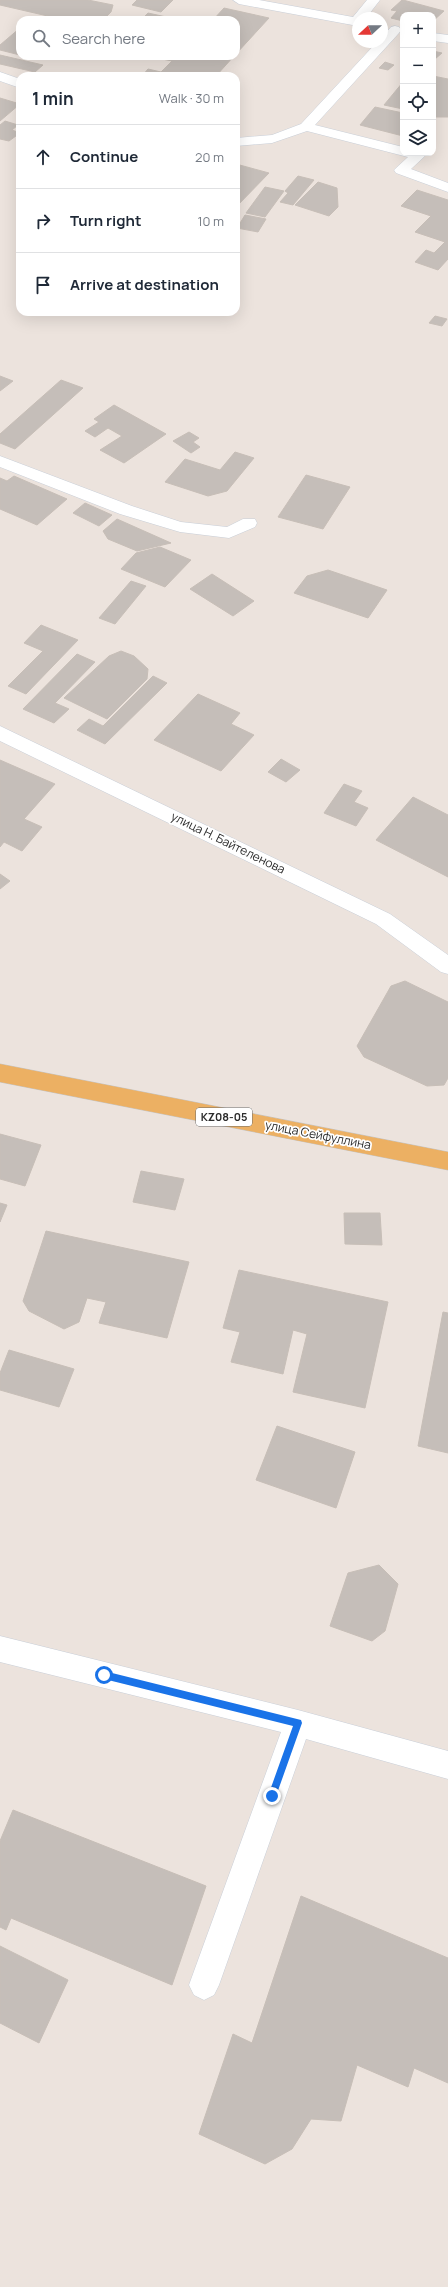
<!DOCTYPE html>
<html lang="en">
<head>
<meta charset="utf-8">
<style>
	body { margin:0; font-family:Manrope,sans-serif; background:#f2f2f3; color:#1f2937 }
	.controls { position:absolute; right:12px; top:12px; display:grid; overflow:hidden; border-radius:8px; box-shadow:0 4px 16px #0002 }
	.controls button { width:36px; height:36px; display:grid; place-items:center; padding:0; border:0; border-bottom:1px solid #e0e1e3; background:#fff; color:#1f2937; font:20px sans-serif }
	.compass { position:absolute; left:352px; top:12px; width:36px; height:36px; border-radius:50%; background:#fff; box-shadow:0 4px 16px #0002; rotate:248deg }
	.stop { position:absolute; width:12px; height:12px; margin:-9px; border:3px solid #1a73e8; border-radius:50%; background:#fff }
	.stop.end { background:#1a73e8; border-color:#fff; box-shadow:0 1px 4px #0008 }
	.list { margin:0; padding:0; list-style:none }
	h2 { display:flex; justify-content:space-between; align-items:center; height:52px; margin:0; padding:0 16px; font-size:17px }
	h2 small { font-size:13px; font-weight:400; color:#747a83 }
	.list li { display:grid; grid-template-columns:26px 1fr auto; gap:12px; align-items:center; box-sizing:border-box; height:64px; padding:0 16px; border-top:1px solid #e0e1e3 }
	.list b { display:block; font-size:15px; white-space:nowrap }
	.list em { font-size:13px; font-style:normal; color:#747a83 }
	.icon { flex:none; width:22px; height:22px; fill:none; stroke:currentColor; stroke-width:2; stroke-linecap:round; stroke-linejoin:round }
	.map { position:relative; flex:none; width:448px; height:2287px; overflow:hidden }
	.search { position:absolute; background:#fff; box-shadow:0 4px 16px #0002; left:16px; top:16px; width:224px; height:44px; display:flex; align-items:center; gap:10px; box-sizing:border-box; padding:0 14px; border-radius:12px; color:#747a83; font-size:15px }
	.panel { position:absolute; background:#fff; box-shadow:0 4px 16px #0002; left:16px; top:72px; width:224px; height:244px; border-radius:12px }
	.map>svg:first-child { display:block }
	.building { fill:#c5beb9; stroke:#c7beb7 }
	.lines { fill:none; stroke-linecap:round; stroke-linejoin:round }
	.lane-casing { stroke:#c9cfd8; stroke-width:1 }
	.street-casing { stroke:#c9cfd8; stroke-width:1 }
	.primary-casing { stroke:#c4c4c4; stroke-width:1 }
	.lane { fill:#fff; fill-rule:evenodd }
	.street { fill:#fff; fill-rule:evenodd }
	.primary { fill:#ecb063; fill-rule:evenodd }
	.route { fill:#1a73e8 }
	.labels { text-anchor:middle; stroke-width:3.5; stroke-linejoin:round; paint-order:stroke }
	.shield { fill:#fff; stroke:#6b6b6b; stroke-width:1 }
	.shield-label { font-size:11px; font-weight:bold; fill:#2b2b2b }
	.street-label { font-size:12px; fill:#2b2b2b; stroke:#fff }
</style>
</head>
<body>
<div class="map">
<svg width="448" height="2287" viewBox="0 0 448 2287">
	<rect width="100%" height="100%" fill="#ece3dd"/>
	<g class="building">
		<polygon points="0,0 88,0 113,5 111,12 103,20 65,20 0,5"/>
		<polygon points="137,0 173,0 161,12 132,5"/>
		<polygon points="402,0 403,0 444,11 433,21 433,15 403,15 403,21 391,18 397,11 391,10"/>
		<polygon points="224,8 269,18 236,54 236,20 213,20"/>
		<polygon points="148,13 180,20 142,19"/>
		<polygon points="20,28 20,55 0,50 0,45"/>
		<polygon points="433,51 442,53 435,59"/>
		<polygon points="0,55 43,65 35,72 0,64"/>
		<polygon points="165,56 234,56 216,76 142,76 148,69 161,72 172,61 162,59"/>
		<polygon points="385,62 394,65 388,70 379,68"/>
		<polygon points="433,76 448,79 448,117 433,117"/>
		<polygon points="403,82 403,109 384,105"/>
		<polygon points="0,98 20,104 0,121"/>
		<polygon points="375,107 403,113 403,136 360,125"/>
		<polygon points="5,121 18,125 12,130 20,133 9,141 0,139 0,125"/>
		<polygon points="236,164 269,173 236,207"/>
		<polygon points="298,176 314,180 293,205 280,202 288,193 285,191"/>
		<polygon points="318,182 337,188 338,207 329,216 295,205"/>
		<polygon points="265,187 284,191 265,217 246,213"/>
		<polygon points="417,190 448,200 448,259 438,270 415,262 426,250 434,253 445,242 415,232 431,216 401,206"/>
		<polygon points="245,215 266,219 258,232 237,228"/>
		<polygon points="435,316 447,319 442,326 429,323"/>
		<polygon points="0,376 13,381 0,391"/>
		<polygon points="61,380 83,388 15,449 0,443 0,434"/>
		<polygon points="114,405 166,434 124,463 100,450 122,436 108,428 95,437 85,431 99,422 94,419"/>
		<polygon points="189,432 199,438 193,442 200,447 191,453 173,441"/>
		<polygon points="235,452 254,458 227,491 208,496 165,482 185,459 220,470"/>
		<polygon points="306,475 350,487 323,529 278,517"/>
		<polygon points="14,476 67,499 37,525 0,509 0,478 7,481"/>
		<polygon points="85,503 112,515 99,526 73,513"/>
		<polygon points="117,519 171,543 137,551 108,539 103,531"/>
		<polygon points="160,547 191,560 165,587 121,569 136,553"/>
		<polygon points="328,570 387,590 368,618 294,593 307,576"/>
		<polygon points="212,574 254,601 233,616 190,589"/>
		<polygon points="131,581 146,586 115,624 99,618"/>
		<polygon points="41,625 78,640 26,694 8,686 43,651 24,643"/>
		<polygon points="121,651 134,656 148,669 147,679 107,719 64,698 109,656"/>
		<polygon points="77,654 95,662 55,703 69,709 54,723 23,709"/>
		<polygon points="153,676 167,683 105,744 77,730 89,719 103,726"/>
		<polygon points="198,694 240,713 231,724 254,735 221,771 154,740"/>
		<polygon points="281,759 300,770 286,782 268,772"/>
		<polygon points="0,760 55,784 24,819 42,827 22,851 4,842 0,847"/>
		<polygon points="344,784 362,791 354,802 368,808 356,826 324,813"/>
		<polygon points="413,797 448,815 448,877 376,840"/>
		<polygon points="0,874 10,881 0,889"/>
		<polygon points="405,981 448,1002 448,1078 444,1085 427,1086 364,1057 357,1046 391,986"/>
		<polygon points="0,1134 41,1145 25,1186 0,1179"/>
		<polygon points="141,1171 184,1179 175,1210 133,1202"/>
		<polygon points="0,1203 7,1205 0,1222"/>
		<polygon points="344,1213 380,1213 382,1245 345,1244"/>
		<polygon points="46,1231 189,1262 167,1338 99,1323 106,1302 87,1298 79,1322 64,1329 29,1311 23,1301"/>
		<polygon points="239,1270 388,1302 365,1408 293,1392 307,1334 293,1330 283,1374 231,1362 240,1332 223,1328"/>
		<polygon points="443,1312 448,1313 448,1453 418,1446"/>
		<polygon points="9,1350 74,1369 59,1407 0,1390 0,1373"/>
		<polygon points="277,1426 355,1452 336,1508 256,1480"/>
		<polygon points="379,1565 398,1584 385,1631 372,1641 330,1626 348,1573"/>
		<polygon points="13,1810 206,1886 172,1985 11,1918 6,1930 0,1927 0,1841"/>
		<polygon points="301,1896 448,1958 448,2083 414,2068 408,2087 357,2065 341,2121 311,2119 292,2149 265,2164 199,2134 233,2034 252,2043"/>
		<polygon points="0,1946 68,1980 39,2043 0,2023"/>
	</g>
	<g class="lines">
		<defs>
			<g id="lane">
				<polygon points="0,456 132,506 181,522 227,527 243,519 255,519 257,523 255,527 229,538 180,532 120,514 0,467"/>
				<polygon points="0,1636 298,1710 448,1751 448,1779 306,1739 219,1985 214,1995 204,2000 194,1995 189,1985 281,1732 0,1662"/>
			</g>
			<g id="street">
				<polygon points="233,0 259,0 353,17 367,0 380,0 366,18 358,18 358,26 239,4"/>
				<polygon points="395,26 399,27 401,30 399,33 315,125 403,147 403,153 424,153 426,155 411,169 448,183 448,192 396,173 394,170 408,157 307,131 272,143 236,146 236,138 272,135 301,124 377,42 382,42 382,37 391,27"/>
				<polygon points="433,33 448,35 448,43 433,41"/>
				<polygon points="0,72 20,79 20,88 0,81"/>
				<polygon points="0,726 390,914 448,955 448,974 441,972 376,924 0,741"/>
			</g>
			<polygon id="primary" points="0,1064 448,1152 448,1170 0,1082"/>
		</defs>
		<use href="#lane" class="lane-casing"/>
		<use href="#street" class="street-casing"/>
		<use href="#primary" class="primary-casing"/>
		<use href="#lane" class="lane"/>
		<use href="#street" class="street"/>
		<use href="#primary" class="primary"/>
	</g>
	<polygon class="route" points="104,1671 301,1720 302,1723 275,1799 272,1800 268,1796 293,1726 104,1679 100,1675"/>
	<g class="labels">
		<rect class="shield" x="196" y="1108" width="56" height="18" rx="3"/>
		<g class="shield-label">
			<text x="224" y="1121">KZ08-05</text>
		</g>
		<g class="street-label">
			<text transform="translate(228 843) rotate(26)" y="4">улица Н. Байтеленова</text>
			<text transform="translate(318 1135) rotate(11)" y="4">улица Сейфуллина</text>
		</g>
	</g>
</svg>
<div class="controls">
<button>+</button>
<button>−</button>
<button><svg class="icon" aria-label="locate" viewBox="0 0 24 24"><circle cx="12" cy="12" r="6"/><path d="M12 2v4M12 18v4M2 12h4M18 12h4"/></svg></button>
<button><svg class="icon" aria-label="layers" viewBox="0 0 24 24"><path d="M12 4l9 5-9 5-9-5zM3 14l9 5 9-5"/></svg></button>
</div>
<svg class="compass" viewBox="-18 -18 36 36"><path d="M0-13l5 13h-10z" fill="#e53935"/><path d="M0 13l5-13h-10z" fill="#747a83"/></svg>
<div class="stop" style="left:104px;top:1675px"></div>
<div class="stop end" style="left:272px;top:1796px"></div>
<div class="search"><svg class="icon" aria-label="search" viewBox="0 0 24 24"><circle cx="10" cy="10" r="6"/><path d="M15 15l6 6"/></svg>Search here</div>
<section class="panel">
<h2>1 min<small>Walk · 30 m</small></h2>
<ul class="list">
<li><svg class="icon" aria-label="ahead" viewBox="0 0 24 24"><path d="M12 20V5M6 11l6-6 6 6"/></svg><div><b>Continue</b></div><em>20 m</em></li>
<li><svg class="icon" aria-label="right" viewBox="0 0 24 24"><path d="M7 20v-9h11M14 6l5 5-5 5"/></svg><div><b>Turn right</b></div><em>10 m</em></li>
<li><svg class="icon" aria-label="arrive" viewBox="0 0 24 24"><path d="M6 21V4h12l-3 4 3 4H6"/></svg><div><b>Arrive at destination</b></div></li>
</ul>
</section>
</div>
</body>
</html>
